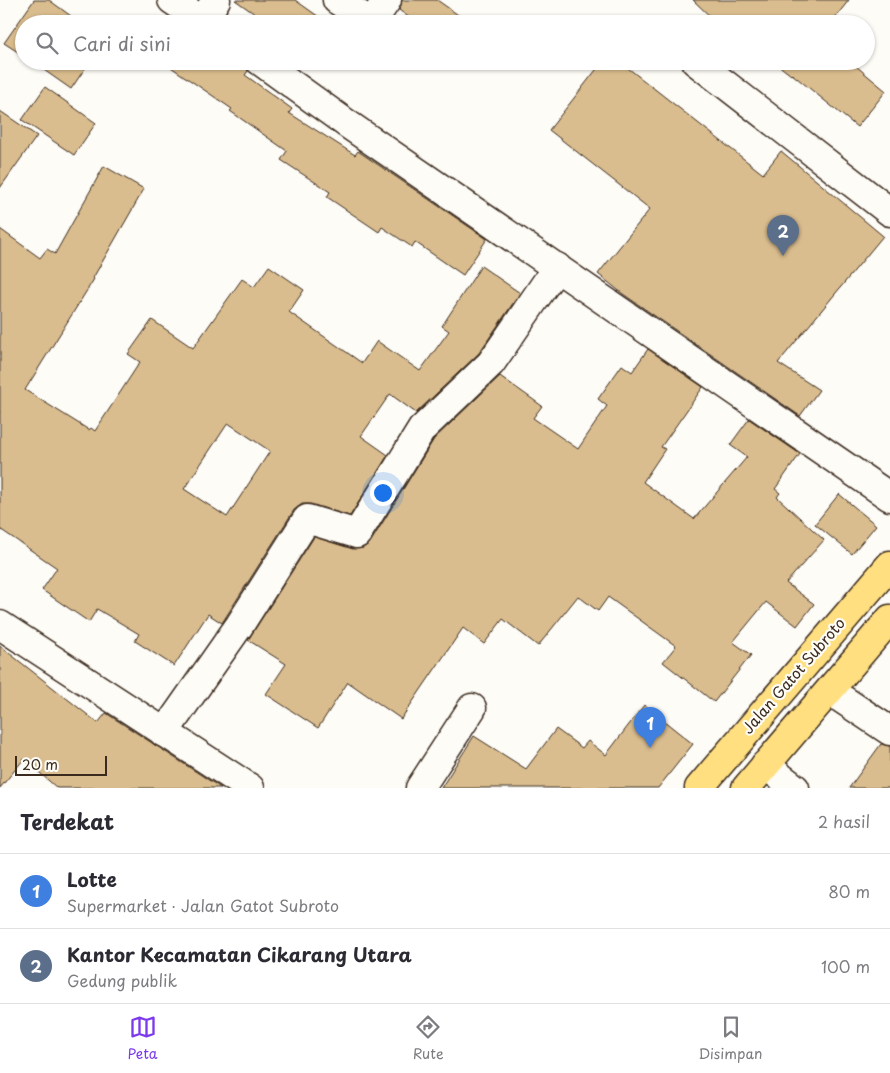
<!DOCTYPE html>
<html lang="id">
<head>
<meta charset="utf-8">
<style>
	body { margin:0; font-family:"Playpen Sans",sans-serif; background:#f7f7f7; color:#2b2b33 }
	.scale { position:absolute; left:15px; bottom:12px; width:92px; box-sizing:border-box; padding-left:5px; border:2px solid #3b2a1e; border-top:0; font-size:14px; line-height:18px; white-space:nowrap; color:#3b2a1e; -webkit-text-stroke:4px #fdfcf7; paint-order:stroke }
	.you { position:absolute; left:382px; top:492px; width:18px; height:18px; margin:-12px; border:4px solid #fff; border-radius:50%; background:#1a73e8; box-shadow:0 0 0 8px #1a73e833 }
	.badge { display:grid; place-items:center; width:32px; height:32px; border-radius:50%; background:#7c3aed; color:#fff; font-size:16px; font-weight:700 }
	.pin { position:absolute; translate:-50% -41px; filter:drop-shadow(0 1px 2px #0008) }
	.pin::after { content:''; position:absolute; top:26px; width:18px; height:15px; background:inherit; clip-path:polygon(0 0,100% 0,50% 100%) }
	.list { margin:0; padding:0; list-style:none }
	h2 { display:flex; justify-content:space-between; align-items:center; height:65px; margin:0; padding:0 20px; font-size:21px }
	h2 small { font-size:16px; font-weight:400; color:#7c7c81 }
	.list li { display:grid; grid-template-columns:32px 1fr auto; gap:15px; align-items:center; box-sizing:border-box; height:75px; padding:0 20px; border-top:1px solid #e1e1e2 }
	.list b { display:block; font-size:19px; white-space:nowrap }
	.list p { margin:0; font-size:16px; white-space:nowrap; color:#7c7c81 }
	.list em { font-size:16px; font-style:normal; color:#7c7c81 }
	.icon { flex:none; width:28px; height:28px; fill:none; stroke:currentColor; stroke-width:2; stroke-linecap:round; stroke-linejoin:round }
	.map { position:relative; flex:none; width:890px; height:788px; overflow:hidden }
	.search { position:absolute; background:#fff; box-shadow:0 1px 4px #0004; left:15px; right:15px; top:15px; height:55px; display:flex; align-items:center; gap:12px; box-sizing:border-box; padding:0 18px; border-radius:28px; color:#7c7c81; font-size:19px }
	.sheet { height:215px; background:#fff }
	nav { display:flex; justify-content:space-around; align-items:center; box-sizing:border-box; height:70px; border-top:1px solid #e1e1e2; background:#fff; font-size:14px; color:#7c7c81 }
	nav a { display:grid; justify-items:center; gap:2px }
	nav .on { color:#7c3aed }
	.map>svg:first-child { display:block }
	.building { fill:#dabd8e; stroke:#3b2a1e; fill-rule:evenodd }
	.lines { fill:none; stroke-linecap:round; stroke-linejoin:round }
	.minor-casing { stroke:#3b2a1e; stroke-width:31 }
	.highway-casing { stroke:#3b2a1e; stroke-width:31 }
	.minor { stroke:#fdfcf7; stroke-width:28 }
	.highway { stroke:#ffdf80; stroke-width:28 }
	.labels { text-anchor:middle; stroke-width:4.5; stroke-linejoin:round; paint-order:stroke }
	.street-label { font-size:15px; fill:#3b2a1e; stroke:#fdfcf7 }
</style>
</head>
<body>
<div class="map">
<svg width="890" height="788" viewBox="0 0 890 788">
	<rect width="100%" height="100%" fill="#fdfcf7"/>
	<filter id="ink" filterUnits="userSpaceOnUse"><feTurbulence type="fractalNoise" baseFrequency=".02" numOctaves="2"/><feDisplacementMap in="SourceGraphic" scale="10" xChannelSelector="R" yChannelSelector="G"/><feConvolveMatrix kernelMatrix="1 2 1 2 8 2 1 2 1" color-interpolation-filters="sRGB"/></filter>
	<g filter="url(#ink)">
		<g class="building">
			<polygon points="34,0 49,0 82,24 24,24 24,56 4,43"/>
			<polygon points="235,0 295,0 329,24 269,24"/>
			<polygon points="402,0 437,0 471,24 418,24 399,10"/>
			<polygon points="693,0 849,0 830,24 718,24"/>
			<polygon points="31,61 90,61 71,89"/>
			<polygon points="162,61 245,61 248,71 245,75 292,109 289,113 355,155 358,151 487,239 463,275 415,242 412,247 382,227 379,232 327,197 330,192 281,160 287,151 230,111 232,109"/>
			<polygon points="603,61 619,61 763,174 781,151 883,236 778,363 819,390 800,416 623,294 598,274 650,209 549,130"/>
			<polygon points="773,61 850,61 886,91 857,127 792,74 791,75"/>
			<polygon points="45,87 96,123 74,155 22,120"/>
			<polygon points="0,111 37,136 0,188"/>
			<path d="M104,166L144,189L93,278L94,279L25,390L89,430L91,428L95,431L140,362L128,354L152,320L193,348L242,279L254,287L269,266L304,290L289,312L362,363L377,341L420,371L449,331L442,326L481,266L520,293L479,353L416,413L390,394L361,436L388,455L350,516L311,504H302L294,510L222,623L208,614L174,666L135,641L139,634L97,609L89,622L42,590L57,568L0,529V229L40,258L47,249L55,254ZM228,423L270,451L227,517L184,489Z"/>
			<polygon points="648,349 703,387 661,447 665,449 643,482 694,519 747,457 730,445 749,419 800,454 775,489 780,493 777,497 824,540 786,583 814,604 797,626 766,602 733,642 751,655 714,702 663,662 676,646 608,597 598,611 578,596 538,646 503,619 484,644 463,628 401,719 348,682 318,728 266,694 286,664 248,640 314,537 353,549 363,548 370,543 434,439 500,376 542,406 533,418 578,449 607,406 598,399 622,365 632,372"/>
			<polygon points="839,494 876,525 852,554 815,524"/>
			<polygon points="0,646 98,723 106,713 221,788 57,788 24,759 0,788"/>
			<polygon points="644,705 693,744 658,788 441,788 474,736 526,769 556,729 582,748 588,741 606,755"/>
			<polygon points="881,744 890,746 890,788 849,788"/>
		</g>
		<g class="lines">
			<defs>
				<g id="minor">
					<polyline points="172,0 207,24"/>
					<polyline points="337,0 369,21 374,19 387,0"/>
					<polyline points="203,21 216,0"/>
					<polyline points="260,61 346,123 890,497"/>
					<polyline points="695,61 890,212"/>
					<polyline points="0,625 250,788"/>
					<polyline points="830,691 890,731"/>
					<polyline points="164,733 239,626 307,519 357,534 422,429 491,363 557,267"/>
					<polyline points="765,765 795,788"/>
					<polyline points="420,788 472,708"/>
				</g>
				<g id="highway">
					<polyline points="699,788 890,565"/>
					<polyline points="746,788 890,619"/>
				</g>
			</defs>
			<use href="#minor" class="minor-casing"/>
			<use href="#highway" class="highway-casing"/>
			<use href="#minor" class="minor"/>
			<use href="#highway" class="highway"/>
		</g>
	</g>
	<g class="labels">
		<g class="street-label">
			<text transform="translate(794 676) rotate(-49)" y="5">Jalan Gatot Subroto</text>
		</g>
	</g>
</svg>
<div class="scale">20 m</div>
<div class="you"></div>
<div class="pin badge" style="left:650px;top:748px;background:#3f7fe0">1</div>
<div class="pin badge" style="left:783px;top:256px;background:#5c6f8a">2</div>
<div class="search"><svg class="icon" aria-label="search" viewBox="0 0 24 24"><circle cx="10" cy="10" r="6"/><path d="M15 15l6 6"/></svg>Cari di sini</div>
</div>
<section class="sheet">
<h2>Terdekat<small>2 hasil</small></h2>
<ul class="list">
<li><span class="badge" style="background:#3f7fe0">1</span><div><b>Lotte</b><p>Supermarket · Jalan Gatot Subroto</p></div><em>80 m</em></li>
<li><span class="badge" style="background:#5c6f8a">2</span><div><b>Kantor Kecamatan Cikarang Utara</b><p>Gedung publik</p></div><em>100 m</em></li>
</ul>
</section>
<nav>
<a class="on"><svg class="icon" aria-label="map" viewBox="0 0 24 24"><path d="M3 6l6-2 6 2 6-2v14l-6 2-6-2-6 2zM9 4v14M15 6v14"/></svg>Peta</a>
<a><svg class="icon" aria-label="directions" viewBox="0 0 24 24"><path d="M12 3l9 9-9 9-9-9zM9 14v-3h6M13 9l2 2-2 2"/></svg>Rute</a>
<a><svg class="icon" aria-label="saved" viewBox="0 0 24 24"><path d="M7 4h10v16l-5-4-5 4z"/></svg>Disimpan</a>
</nav>
</body>
</html>
